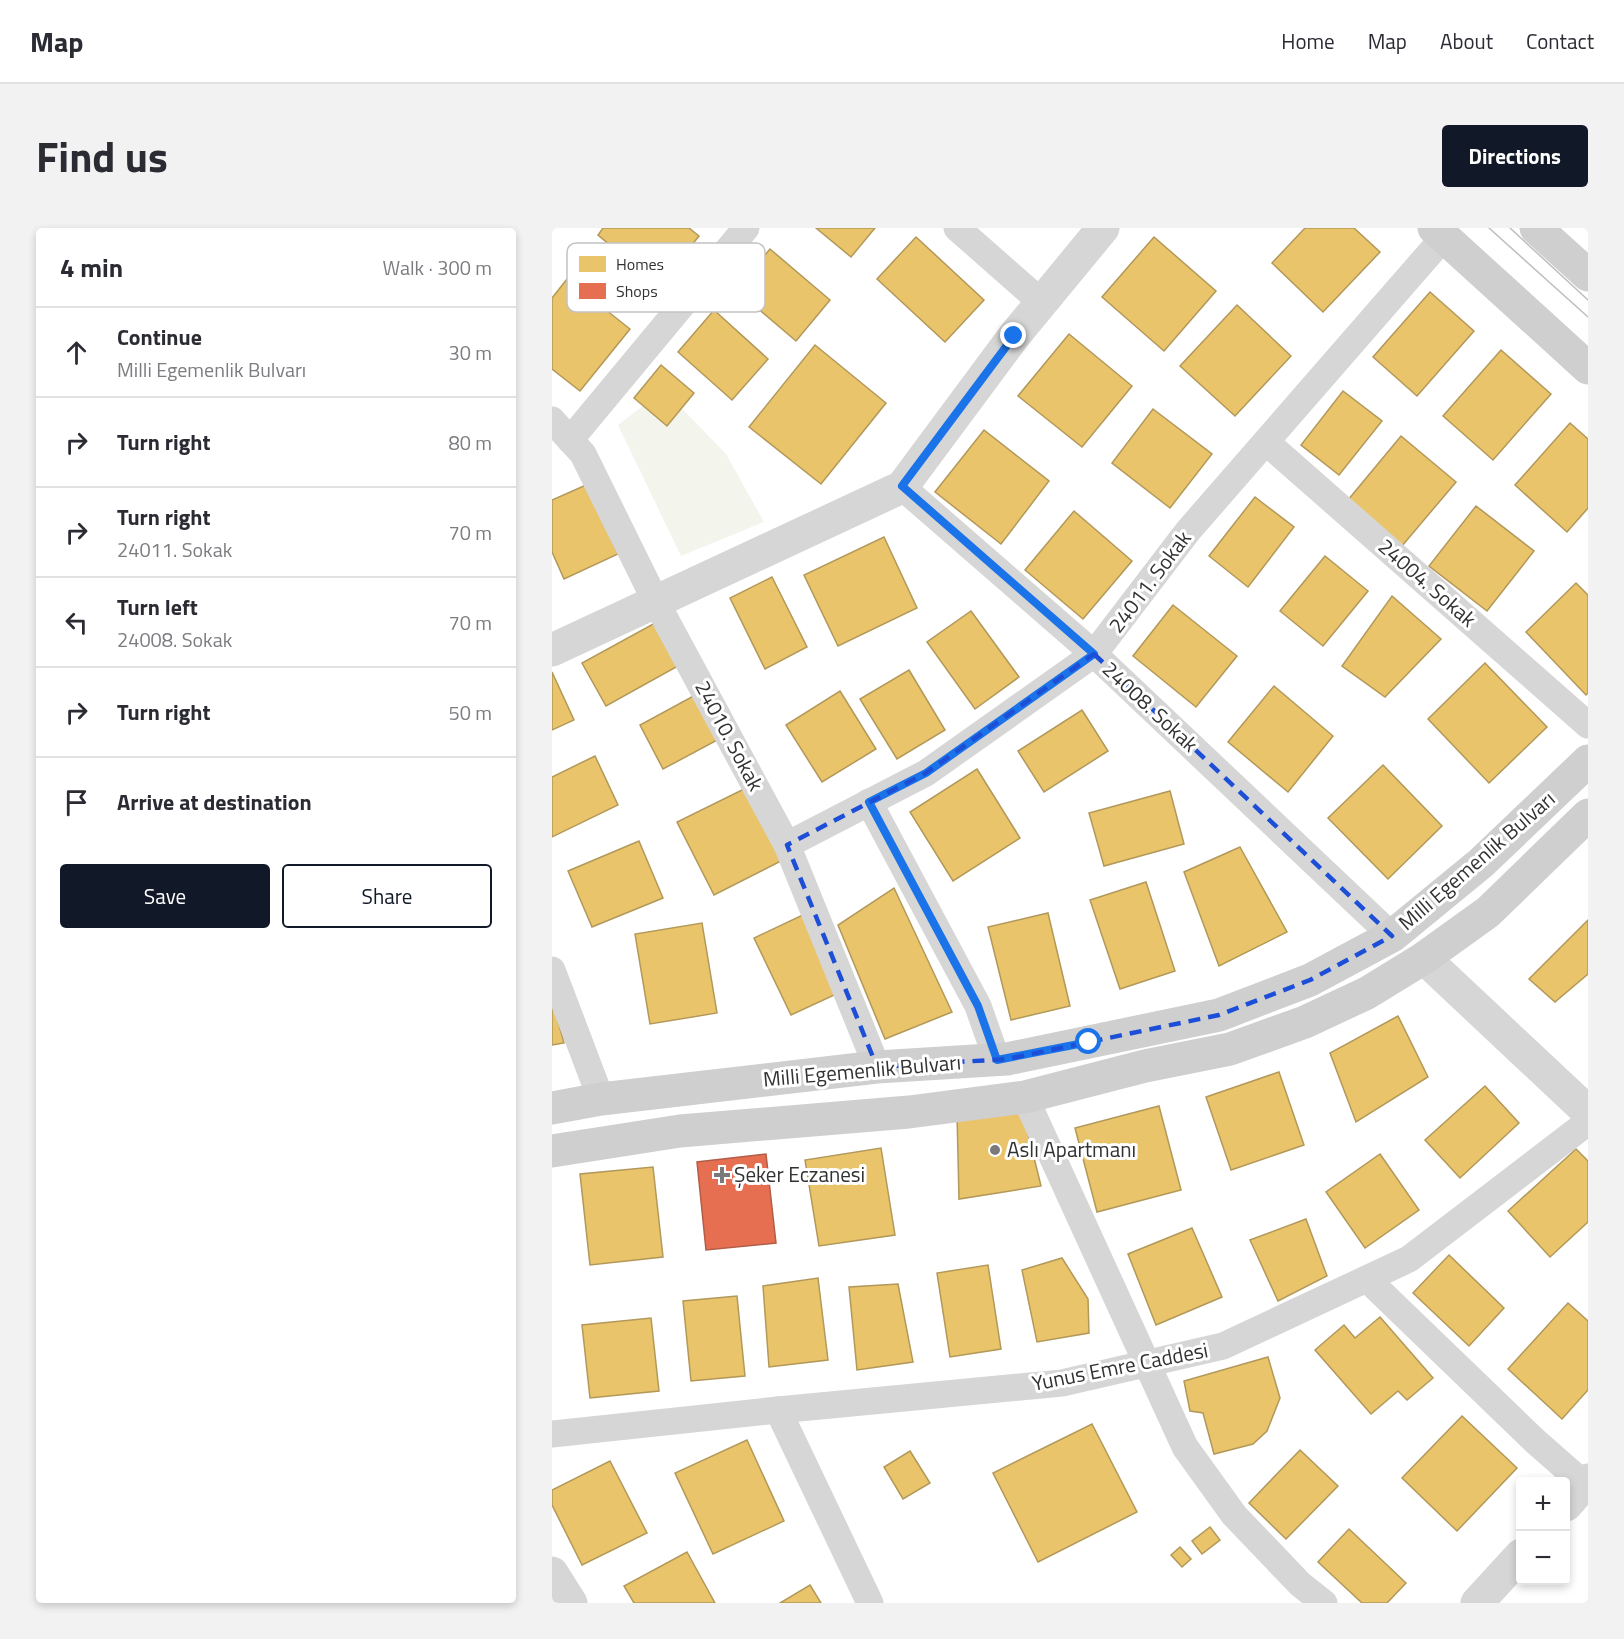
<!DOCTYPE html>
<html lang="en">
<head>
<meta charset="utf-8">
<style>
	body { margin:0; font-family:"Titillium Web",sans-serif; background:#f2f2f3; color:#2b2b33 }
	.controls { position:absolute; right:18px; bottom:18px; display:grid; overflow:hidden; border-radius:6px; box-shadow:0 3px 9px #0003 }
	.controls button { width:54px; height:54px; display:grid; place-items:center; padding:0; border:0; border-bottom:2px solid #e1e1e2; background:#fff; color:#2b2b33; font:30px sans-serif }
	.stop { position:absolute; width:18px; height:18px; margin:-14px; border:4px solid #1a73e8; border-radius:50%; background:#fff }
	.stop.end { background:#1a73e8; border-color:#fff; box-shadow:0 2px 6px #0008 }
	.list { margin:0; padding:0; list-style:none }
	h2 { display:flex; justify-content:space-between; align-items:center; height:78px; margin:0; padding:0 24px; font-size:26px }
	h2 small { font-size:20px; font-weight:400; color:#7c7c81 }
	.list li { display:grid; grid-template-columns:39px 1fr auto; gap:18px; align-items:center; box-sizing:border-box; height:90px; padding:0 24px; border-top:2px solid #e1e1e2 }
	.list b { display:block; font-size:22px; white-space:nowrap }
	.list p { margin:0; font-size:20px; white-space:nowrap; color:#7c7c81 }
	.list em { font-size:20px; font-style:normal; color:#7c7c81 }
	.actions { display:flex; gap:12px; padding:18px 24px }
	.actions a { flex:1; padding:14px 0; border:2px solid #111827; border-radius:6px; text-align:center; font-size:21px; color:#111827 }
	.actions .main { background:#111827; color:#fff }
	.icon { flex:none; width:33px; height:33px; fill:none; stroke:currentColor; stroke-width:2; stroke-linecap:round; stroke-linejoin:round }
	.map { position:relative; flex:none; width:1036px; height:1375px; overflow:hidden; border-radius:6px }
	header { display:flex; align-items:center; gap:36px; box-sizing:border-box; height:84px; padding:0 30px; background:#fff; border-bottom:2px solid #e1e1e2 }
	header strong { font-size:28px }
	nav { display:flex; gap:33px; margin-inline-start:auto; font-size:21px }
	.intro { display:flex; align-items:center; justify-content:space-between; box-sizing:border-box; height:144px; padding:0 36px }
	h1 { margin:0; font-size:42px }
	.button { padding:15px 27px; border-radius:6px; background:#111827; color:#fff; font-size:21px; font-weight:700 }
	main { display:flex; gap:36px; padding:0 36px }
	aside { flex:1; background:#fff; border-radius:6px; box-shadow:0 3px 9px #0003 }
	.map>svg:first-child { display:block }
	.green { fill:#f3f5ec }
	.homes { fill:#e9c46a; stroke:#b29859; stroke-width:1.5 }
	.shops { fill:#e76f51; stroke:#b15d48; stroke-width:1.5 }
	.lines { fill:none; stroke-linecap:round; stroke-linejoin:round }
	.minor { stroke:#d6d6d6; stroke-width:27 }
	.tertiary { stroke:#d6d6d6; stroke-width:33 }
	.secondary { stroke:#cfcfcf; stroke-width:33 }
	.tram { stroke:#bebebe; stroke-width:1.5 }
	.route { stroke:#1a73e8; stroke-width:8 }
	.marked { fill:none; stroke:#1d4ed8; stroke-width:4.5; stroke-dasharray:12 8; stroke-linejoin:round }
	.poi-dot { fill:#7a7a7a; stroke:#fff; stroke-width:2 }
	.labels { text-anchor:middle; stroke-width:6; stroke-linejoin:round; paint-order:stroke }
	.street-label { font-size:21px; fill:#323232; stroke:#fff }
	.poi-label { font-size:21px; fill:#323232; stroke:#fff; text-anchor:start }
	.key { fill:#fff; stroke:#c2c2c2; stroke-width:1.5 }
	.key-label { font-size:16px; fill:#323232 }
</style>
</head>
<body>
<header>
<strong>Map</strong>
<nav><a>Home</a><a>Map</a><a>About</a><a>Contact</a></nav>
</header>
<div class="intro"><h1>Find us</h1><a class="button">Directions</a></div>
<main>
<aside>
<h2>4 min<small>Walk · 300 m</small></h2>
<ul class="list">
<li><svg class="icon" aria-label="ahead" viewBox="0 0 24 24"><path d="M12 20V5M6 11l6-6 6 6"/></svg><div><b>Continue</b><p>Milli Egemenlik Bulvarı</p></div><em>30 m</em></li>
<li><svg class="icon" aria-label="right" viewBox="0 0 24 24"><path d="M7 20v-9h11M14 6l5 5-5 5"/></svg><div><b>Turn right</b></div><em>80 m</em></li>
<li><svg class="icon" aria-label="right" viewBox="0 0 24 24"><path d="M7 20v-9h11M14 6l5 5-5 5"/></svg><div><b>Turn right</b><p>24011. Sokak</p></div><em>70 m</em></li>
<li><svg class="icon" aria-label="left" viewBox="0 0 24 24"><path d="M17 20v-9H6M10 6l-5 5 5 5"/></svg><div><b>Turn left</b><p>24008. Sokak</p></div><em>70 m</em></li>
<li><svg class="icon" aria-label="right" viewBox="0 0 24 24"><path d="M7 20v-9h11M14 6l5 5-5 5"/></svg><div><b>Turn right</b></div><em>50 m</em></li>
<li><svg class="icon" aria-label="arrive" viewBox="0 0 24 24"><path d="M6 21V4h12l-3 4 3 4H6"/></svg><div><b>Arrive at destination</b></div></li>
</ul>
<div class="actions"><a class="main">Save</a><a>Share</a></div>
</aside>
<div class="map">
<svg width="1036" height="1375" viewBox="0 0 1036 1375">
	<rect width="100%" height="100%" fill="#fff"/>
	<polygon class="green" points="112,162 174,226 212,294 129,328 66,197"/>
	<g class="homes">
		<polygon points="51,0 137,0 147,8 107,58 46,7"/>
		<polygon points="264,0 323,0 299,29"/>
		<polygon points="753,0 802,0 828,24 771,84 720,35"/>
		<polygon points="364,9 432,72 393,114 325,51"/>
		<polygon points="602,9 664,63 612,123 550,69"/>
		<polygon points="218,21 278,72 244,113 184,62"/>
		<polygon points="15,51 78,101 28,163 0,141 0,70"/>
		<polygon points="878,64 922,103 865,168 821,129"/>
		<polygon points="685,77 739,128 683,188 628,138"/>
		<polygon points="162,82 216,131 180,172 126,124"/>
		<polygon points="517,106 580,158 530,219 466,168"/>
		<polygon points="263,117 334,175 269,256 197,199"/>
		<polygon points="949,122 999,166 941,232 891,188"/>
		<polygon points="109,137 142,165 115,198 82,170"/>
		<polygon points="791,163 830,193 787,247 749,217"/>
		<polygon points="601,181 660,226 618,280 560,235"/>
		<polygon points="1018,195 1036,211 1036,280 1015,304 963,257"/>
		<polygon points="432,202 497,253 449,316 383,264"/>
		<polygon points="849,208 904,254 850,318 796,272"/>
		<polygon points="34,257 66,326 12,351 0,324 0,272"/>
		<polygon points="703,269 742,299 696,359 657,328"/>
		<polygon points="924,278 982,323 935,383 877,338"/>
		<polygon points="522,283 580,333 531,391 473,342"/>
		<polygon points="332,309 365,380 286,418 252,347"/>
		<polygon points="773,328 816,363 771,418 728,383"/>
		<polygon points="220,349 255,419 213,441 178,370"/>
		<polygon points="1024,355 1036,367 1036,465 1034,467 974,404"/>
		<polygon points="840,368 889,411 833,469 790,438"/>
		<polygon points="621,377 685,428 644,479 581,428"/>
		<polygon points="419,383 467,449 423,481 375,414"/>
		<polygon points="103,395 126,438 54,478 30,435"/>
		<polygon points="933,435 995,499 937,555 876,491"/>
		<polygon points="357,442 393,502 345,531 308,471"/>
		<polygon points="0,444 22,492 0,502"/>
		<polygon points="722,458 781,508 736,564 676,514"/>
		<polygon points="288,463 324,521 270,554 234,497"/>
		<polygon points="147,465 171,509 111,541 88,497"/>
		<polygon points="530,482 556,523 492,564 466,523"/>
		<polygon points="43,528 66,577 0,609 0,549"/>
		<polygon points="831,537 890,598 836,651 776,590"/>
		<polygon points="425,541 468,610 401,653 358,584"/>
		<polygon points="194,560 231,632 162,667 125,594"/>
		<polygon points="618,563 632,616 552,638 537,585"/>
		<polygon points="87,613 111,670 40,699 16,643"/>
		<polygon points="688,619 735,704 667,738 632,644"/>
		<polygon points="594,654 623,743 568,761 538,672"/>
		<polygon points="342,660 400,784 333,811 286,697"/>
		<polygon points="255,685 291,763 239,787 202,710"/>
		<polygon points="496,685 518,778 459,792 436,699"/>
		<polygon points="1036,692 1036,746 1003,774 977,751"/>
		<polygon points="150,695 165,785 98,796 83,706"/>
		<polygon points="0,771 12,815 0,817"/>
		<polygon points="846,788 876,849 804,894 778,825"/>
		<polygon points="727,844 752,917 679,942 654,869"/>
		<polygon points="933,858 967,895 908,950 873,912"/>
		<polygon points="469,877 489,958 407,971 405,886"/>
		<polygon points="607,878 629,962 545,984 523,900"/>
		<polygon points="329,920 343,1007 267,1018 253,932"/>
		<polygon points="1024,921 1036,933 1036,994 998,1029 956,983"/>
		<polygon points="828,926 867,982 813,1020 774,964"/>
		<polygon points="101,939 111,1029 38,1037 28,946"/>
		<polygon points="754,991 775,1048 726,1073 698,1012"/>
		<polygon points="640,1000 670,1069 604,1097 576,1026"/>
		<polygon points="897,1027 952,1080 917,1118 861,1065"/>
		<polygon points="510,1030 536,1071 537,1105 485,1114 470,1042"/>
		<polygon points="436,1037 449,1121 398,1129 385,1045"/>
		<polygon points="266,1050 276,1132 217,1139 211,1058"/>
		<polygon points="346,1056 361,1134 305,1142 297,1059"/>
		<polygon points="185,1068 193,1148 139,1153 131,1073"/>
		<polygon points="1016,1075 1036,1093 1036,1162 1010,1191 956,1141"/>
		<polygon points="828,1089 881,1150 855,1172 846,1163 819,1186 763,1122 792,1097 803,1110"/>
		<polygon points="99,1090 107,1163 38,1170 30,1097"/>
		<polygon points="716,1129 728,1170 715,1203 701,1216 662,1226 651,1185 638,1183 632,1153"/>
		<polygon points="910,1188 965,1240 905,1303 850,1250"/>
		<polygon points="540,1196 585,1284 486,1334 441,1245"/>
		<polygon points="195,1212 232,1293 161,1326 123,1245"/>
		<polygon points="748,1222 786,1258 734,1311 697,1275"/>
		<polygon points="358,1223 378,1255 351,1271 332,1239"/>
		<polygon points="58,1233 95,1305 30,1337 0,1277 0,1262"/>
		<polygon points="658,1299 668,1312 650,1326 640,1313"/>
		<polygon points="797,1301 854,1355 835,1375 810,1375 766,1334"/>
		<polygon points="628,1319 639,1331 630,1339 619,1327"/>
		<polygon points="135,1324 163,1375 82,1375 72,1358"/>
		<polygon points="258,1357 269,1375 228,1375"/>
	</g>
	<polygon class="shops" points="214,926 224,1015 154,1022 145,934"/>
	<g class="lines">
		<g class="minor">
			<polyline points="405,0 489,74"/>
			<polyline points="0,192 31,226 104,374 235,617 325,839"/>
			<polyline points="18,212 194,0"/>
			<polyline points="714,214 1036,497"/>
			<polyline points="350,259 542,426 840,708"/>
			<polyline points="317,574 426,778 445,832"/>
			<polyline points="235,617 374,545 542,426 636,303 892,9"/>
			<polyline points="0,742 49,871"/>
			<polyline points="473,869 633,1219 682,1287 748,1356 772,1375"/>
			<polyline points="815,1051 983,1213 1032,1256"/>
			<polyline points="226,1182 318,1375"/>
			<polyline points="0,1206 226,1182 510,1155 671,1118 857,1031 1036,894"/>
		</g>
		<g class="tertiary">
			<polyline points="0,422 350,259 462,108 551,0"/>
			<polyline points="872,730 1036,884"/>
			<polyline points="1014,1277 1036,1252"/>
			<polyline points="0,1345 19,1375"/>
			<polyline points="925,1375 969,1327"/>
		</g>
		<g class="secondary">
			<polyline points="882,0 1036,140"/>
			<polyline points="984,0 1036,47"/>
			<polyline points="0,880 49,871 325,839 455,831 667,787 758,752 840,708 929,635 1036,533"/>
			<polyline points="0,923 128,903 357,884 473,869 593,838 678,821 753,794 815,765 872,730 936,684 1036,587"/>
		</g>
		<g class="tram">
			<polyline points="937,0 1036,89"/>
			<polyline points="958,0 1036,72"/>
		</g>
	</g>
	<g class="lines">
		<polyline class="route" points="462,108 350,258 542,426 374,545 317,574 426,778 445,832 537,814"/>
	</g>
	<path class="marked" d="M542,426L840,708L758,752L667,787L455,831L325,839L235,617L374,545Z"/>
	<g class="poi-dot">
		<circle cx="443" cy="922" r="6"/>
		<path d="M167 938h6v6h6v6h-6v6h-6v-6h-6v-6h6z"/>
	</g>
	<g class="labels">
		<g class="street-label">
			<text transform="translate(598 354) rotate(-53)" y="7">24011. Sokak</text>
			<text transform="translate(875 355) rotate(41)" y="7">24004. Sokak</text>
			<text transform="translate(598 479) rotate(43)" y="7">24008. Sokak</text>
			<text transform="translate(177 508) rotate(62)" y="7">24010. Sokak</text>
			<text transform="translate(925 633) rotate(-41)" y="7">Milli Egemenlik Bulvarı</text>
			<text transform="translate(310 843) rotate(-5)" y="7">Milli Egemenlik Bulvarı</text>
			<text transform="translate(568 1139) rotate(-11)" y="7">Yunus Emre Caddesi</text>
		</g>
		<g class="poi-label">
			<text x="455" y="929">Aslı Apartmanı</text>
			<text x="182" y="954">Şeker Eczanesi</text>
		</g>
	</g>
	<rect x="15" y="15" width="198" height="69" rx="9" class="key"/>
	<rect x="27" y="28" width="27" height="16" fill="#e9c46a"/>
	<rect x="27" y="55" width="27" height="16" fill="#e76f51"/>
	<g class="key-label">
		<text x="64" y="42">Homes</text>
		<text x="64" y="69">Shops</text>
	</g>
</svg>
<div class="controls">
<button>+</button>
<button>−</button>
</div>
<div class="stop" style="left:537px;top:814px"></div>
<div class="stop end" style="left:462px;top:108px"></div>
</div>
</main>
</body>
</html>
